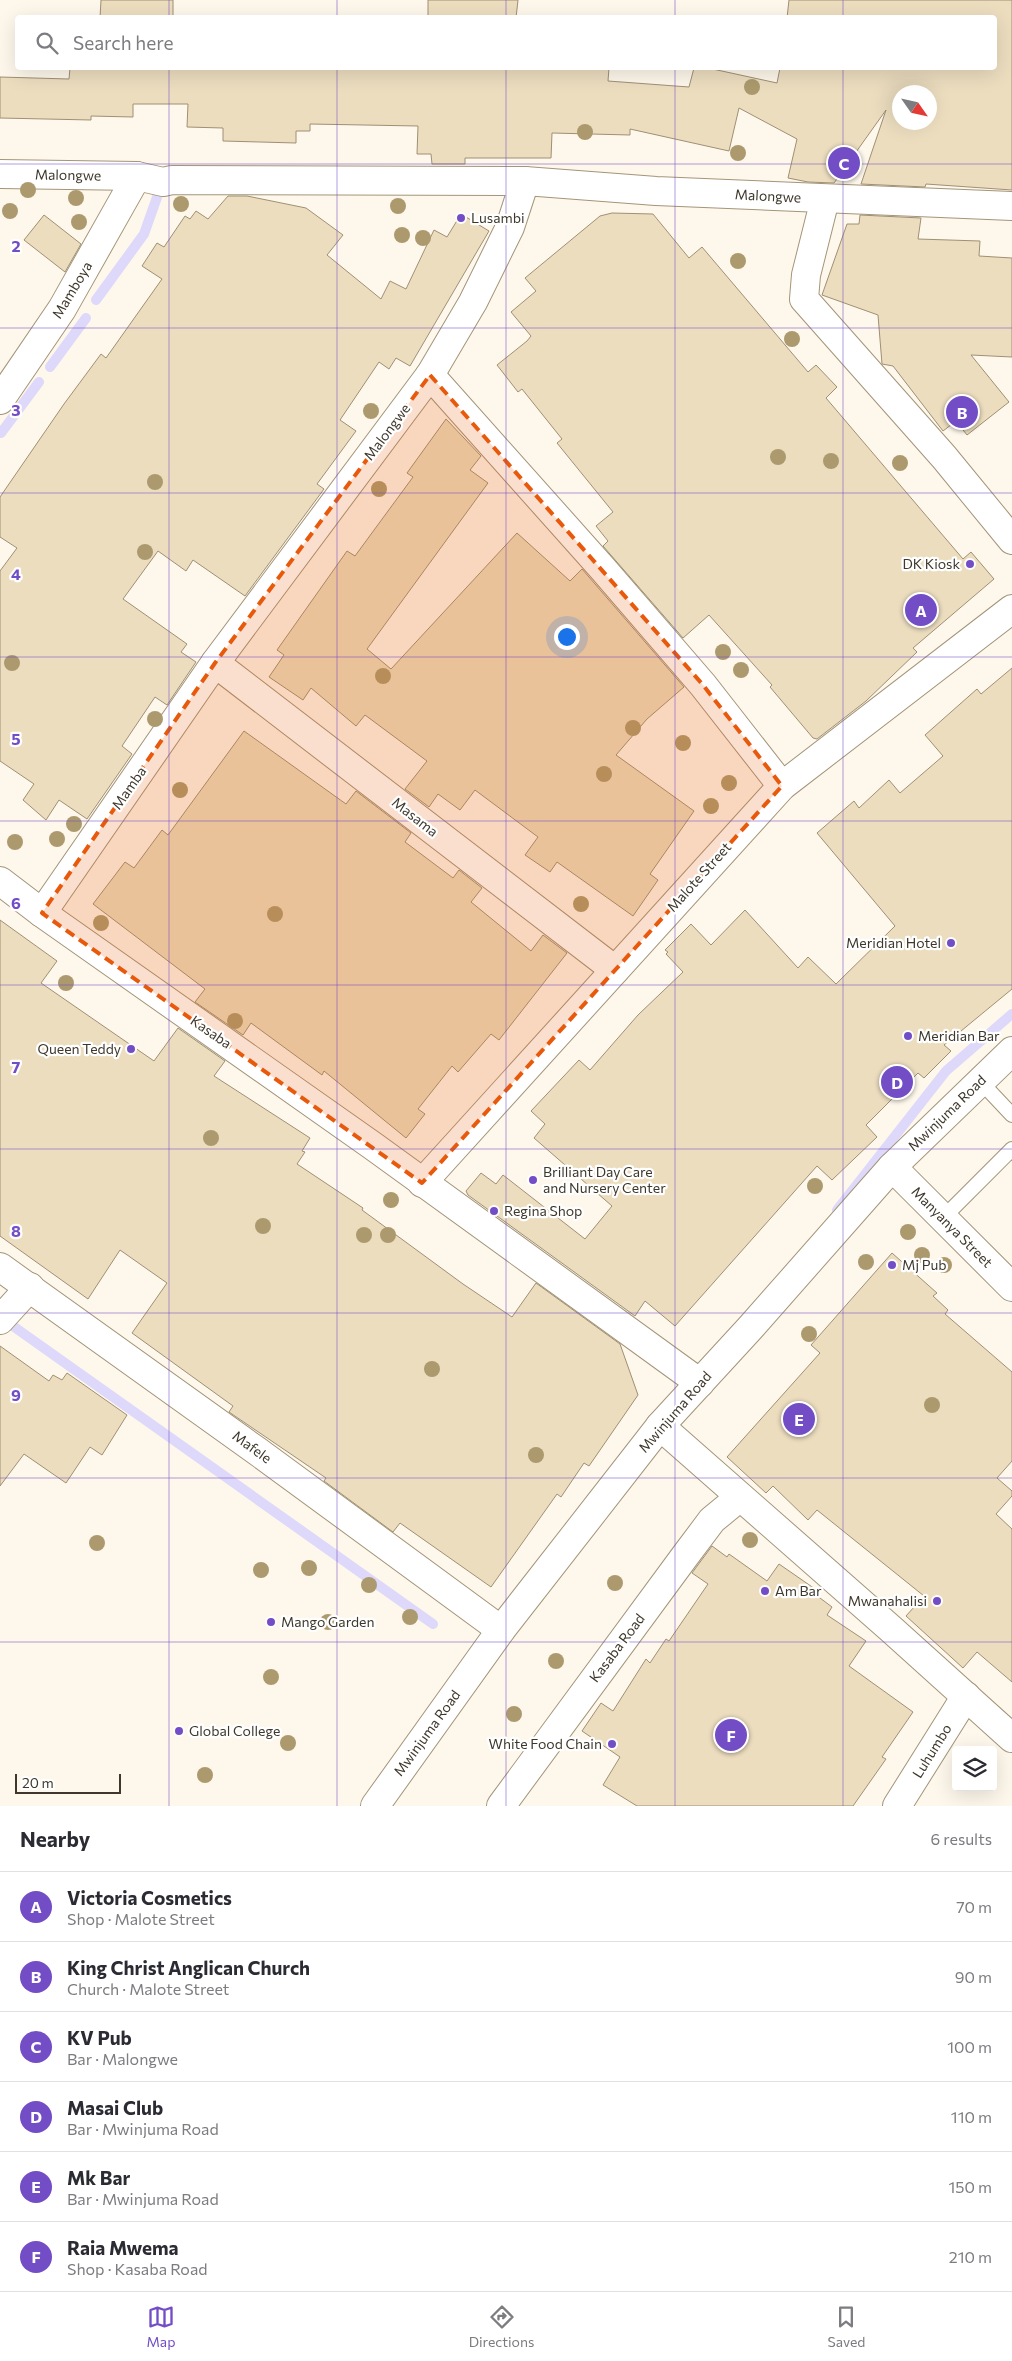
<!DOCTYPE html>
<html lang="en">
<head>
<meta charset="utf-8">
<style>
	body { margin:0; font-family:Commissioner,sans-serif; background:#f2f2f3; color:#2b2b33 }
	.controls { position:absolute; right:15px; bottom:15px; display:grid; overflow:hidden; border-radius:5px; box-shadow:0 5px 20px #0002 }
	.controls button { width:45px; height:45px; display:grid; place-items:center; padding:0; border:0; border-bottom:1px solid #e1e1e2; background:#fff; color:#2b2b33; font:25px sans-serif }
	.compass { position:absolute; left:892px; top:85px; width:45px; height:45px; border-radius:50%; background:#fff; box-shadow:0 5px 20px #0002; rotate:124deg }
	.scale { position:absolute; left:15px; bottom:12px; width:106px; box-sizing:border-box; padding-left:5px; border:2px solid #3e382c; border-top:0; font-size:14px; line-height:18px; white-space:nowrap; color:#3e382c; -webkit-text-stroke:4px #fff; paint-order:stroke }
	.you { position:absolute; left:566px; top:636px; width:18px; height:18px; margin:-12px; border:4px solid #fff; border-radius:50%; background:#1a73e8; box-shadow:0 0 0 8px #1a73e833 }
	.badge { display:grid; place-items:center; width:32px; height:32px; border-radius:50%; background:#734dc6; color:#fff; font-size:16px; font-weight:700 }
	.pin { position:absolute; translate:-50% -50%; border:2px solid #fff; box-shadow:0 1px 5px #0006 }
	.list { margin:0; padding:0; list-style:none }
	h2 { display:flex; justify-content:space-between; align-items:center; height:65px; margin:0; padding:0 20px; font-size:21px }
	h2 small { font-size:16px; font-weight:400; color:#7c7c81 }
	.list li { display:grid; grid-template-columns:32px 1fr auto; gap:15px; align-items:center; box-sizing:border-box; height:70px; padding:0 20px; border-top:1px solid #e1e1e2 }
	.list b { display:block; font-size:19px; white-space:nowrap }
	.list p { margin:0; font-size:16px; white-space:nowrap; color:#7c7c81 }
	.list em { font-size:16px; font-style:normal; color:#7c7c81 }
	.icon { flex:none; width:28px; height:28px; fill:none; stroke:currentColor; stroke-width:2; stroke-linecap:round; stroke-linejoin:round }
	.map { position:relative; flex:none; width:1012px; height:1806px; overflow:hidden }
	.search { position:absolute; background:#fff; box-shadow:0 5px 20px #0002; left:15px; right:15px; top:15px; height:55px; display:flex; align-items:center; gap:12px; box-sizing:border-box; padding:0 18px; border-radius:5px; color:#7c7c81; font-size:19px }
	.sheet { height:485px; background:#fff }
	nav { display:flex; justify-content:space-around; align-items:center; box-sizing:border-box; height:70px; border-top:1px solid #e1e1e2; background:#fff; font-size:14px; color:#7c7c81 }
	nav a { display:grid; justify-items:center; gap:2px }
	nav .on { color:#734dc6 }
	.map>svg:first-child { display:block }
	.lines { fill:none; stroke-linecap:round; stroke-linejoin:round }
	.stream { stroke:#ded8fa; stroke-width:10 }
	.building { fill:#ecddbf; stroke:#9f9074; fill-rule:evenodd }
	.service-casing { stroke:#a39579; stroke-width:16 }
	.minor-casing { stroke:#a39579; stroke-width:30 }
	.tertiary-casing { stroke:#a39579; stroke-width:30 }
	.service { stroke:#fff; stroke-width:14 }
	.minor { stroke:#fff; stroke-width:28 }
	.tertiary { stroke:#fff; stroke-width:28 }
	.tree { fill:#ac9a6e }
	.marked { fill:#e8590c; fill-opacity:0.2; stroke:#e8590c; stroke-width:4; stroke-dasharray:10 6; stroke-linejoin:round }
	.grid { fill:none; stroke:#734dc6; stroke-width:1; stroke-opacity:0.55 }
	.poi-dot { fill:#734dc6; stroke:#fff; stroke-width:2 }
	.labels { text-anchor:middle; stroke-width:4.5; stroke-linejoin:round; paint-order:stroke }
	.street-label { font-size:14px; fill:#3e382c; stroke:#fff }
	.poi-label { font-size:14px; fill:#3e382c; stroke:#fff; text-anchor:start }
	.grid-label { font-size:16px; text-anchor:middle; font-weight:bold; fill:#734dc6; stroke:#fff; stroke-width:4.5; stroke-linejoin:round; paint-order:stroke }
</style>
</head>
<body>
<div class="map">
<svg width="1012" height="1806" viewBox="0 0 1012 1806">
	<rect width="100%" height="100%" fill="#fef7eb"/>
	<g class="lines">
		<g class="stream">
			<polyline points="96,300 144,234 162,183"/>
			<polyline points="50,367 86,318"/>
			<polyline points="1,433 39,382"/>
			<polyline points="837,1210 946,1071 1012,1014"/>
			<polyline points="3,1319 433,1624"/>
		</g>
	</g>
	<g class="building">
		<polygon points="101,0 173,0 173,18 100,18"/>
		<polygon points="428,0 518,0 516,18 428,18"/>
		<path d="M789,0H1012V190L926,184L925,187L861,184L886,110L834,183L808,182L788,178L797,139L739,108L729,151L630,129V135L552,133L551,158H465V164H432L431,154H417L418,126L310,124V131H296V143L223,141V128L187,127L188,104H133V117L91,116V120L0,118V77L69,79L70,68H609L608,81L689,87L694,68H708L777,83L780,68H994V18H787ZM900,92H930V122H900Z"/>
		<polygon points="228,196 247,196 306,208 343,235 327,255 381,299 390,281 406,289 434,230 447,237 461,214 489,231 410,366 396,358 389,369 379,362 340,420 356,431 317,484 324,489 245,596 193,560 186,571 158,551 123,599 187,644 181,652 196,662 167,705 155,697 122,746 132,754 87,819 59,800 46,820 23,800 34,784 0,761 0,571 17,548 0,537 0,497 64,404 101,354 106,358 162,279 142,266 157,243 164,247 185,216 190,219 196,211 208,219"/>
		<polygon points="612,213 653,214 689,258 702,247 808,372 816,365 837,387 826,398 963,559 971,552 994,579 913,648 917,652 866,701 817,739 813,738 770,687 772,685 709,615 683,638 603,546 608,541 596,526 613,512 557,443 562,439 522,389 518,392 497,365 527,341 531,336 511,312 536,291 525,278 600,216"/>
		<polygon points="44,215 81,244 65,272 24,240"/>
		<polygon points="860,215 921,218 918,239 980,241 979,256 1012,258 1012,357 971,355 1009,402 967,435 956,421 943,431 893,366 882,364 878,315 822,295 847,224 859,224"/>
		<polygon points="446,419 481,456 470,470 488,483 367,649 391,669 517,533 570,581 582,569 684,687 647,719 616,755 694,811 650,874 658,880 633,916 557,862 550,872 525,855 538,837 475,790 460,810 438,794 429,807 405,789 427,761 365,715 356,726 311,688 303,700 269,677 284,655 277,650 347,551 355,556 413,477 407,473"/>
		<polygon points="1012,668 1012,989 944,1045 951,1051 924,1078 918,1073 866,1125 877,1137 832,1180 817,1166 675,1326 645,1301 635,1316 468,1195 466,1191 481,1173 496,1184 503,1175 585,1239 612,1206 534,1138 545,1124 531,1111 579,1060 590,1070 638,1015 683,972 666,954 668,952 665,950 691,924 711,945 745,910 798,968 808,957 836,984 895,926 817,833 854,801 859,808 889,780 900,793 943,756 925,735 977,689 981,694"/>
		<polygon points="244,731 346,804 356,791 411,833 405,842 453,878 459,870 482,888 471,902 531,951 543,935 567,953 499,1040 491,1034 458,1072 452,1066 418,1109 425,1114 406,1138 324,1071 322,1075 251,1023 243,1035 195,1002 205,989 93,904 125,862 134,868 162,830 168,835"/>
		<polygon points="0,920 57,961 41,983 154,1061 178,1028 225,1061 214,1076 310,1138 302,1151 305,1152 297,1164 363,1208 362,1210 463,1284 512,1317 536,1283 620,1344 638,1395 589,1466 584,1463 561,1497 557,1494 491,1587 400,1523 393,1532 324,1481 326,1478 229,1412 233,1406 132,1333 167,1283 120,1250 88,1299 0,1236"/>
		<polygon points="892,1253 937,1293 933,1296 948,1310 945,1314 1012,1372 1012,1461 997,1478 1012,1491 1012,1496 996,1514 1012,1529 1012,1682 977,1652 963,1668 906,1616 924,1596 817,1510 808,1520 773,1486 766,1493 727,1457 820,1353 811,1345"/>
		<polygon points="0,1346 49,1381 53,1375 62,1380 67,1373 127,1415 102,1455 90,1447 66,1483 24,1454 0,1486"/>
		<polygon points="712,1546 727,1557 729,1554 767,1581 779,1564 818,1591 816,1595 832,1607 827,1615 866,1641 849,1666 913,1712 882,1757 886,1759 853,1806 637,1806 603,1785 620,1757 582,1731 601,1703 613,1711 646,1659 650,1663 666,1639 669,1641 708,1584 692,1573"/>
	</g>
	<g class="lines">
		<defs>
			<g id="service">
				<polyline points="980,1081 1012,1115"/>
				<polyline points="943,1218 1012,1149"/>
			</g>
			<g id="minor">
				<polyline points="0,174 137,176 163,182 172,180 525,181 656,191 1012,206"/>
				<polyline points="825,199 806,275 804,299 944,457 1012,540"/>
				<polyline points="430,375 603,569 703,685 782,786"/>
				<polyline points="0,400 62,309 137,176"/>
				<polyline points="215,663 615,970"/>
				<polyline points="0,881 42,913 373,1146 700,1383"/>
				<polyline points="42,913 215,663 430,375 473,302 510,227 525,181"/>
				<polyline points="422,1183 782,786 1012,609"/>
				<polyline points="0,1267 257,1451 501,1630"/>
				<polyline points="0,1320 30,1287"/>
				<polyline points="660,1426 891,1629 1012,1738"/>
				<polyline points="501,1806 685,1556 712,1520 740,1497"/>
				<polyline points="897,1806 966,1696"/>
			</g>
			<g id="tertiary">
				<polyline points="892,1167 1012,1287"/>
				<polyline points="375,1806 501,1630 660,1426 751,1327 892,1167 1012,1051"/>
			</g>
		</defs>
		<use href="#service" class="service-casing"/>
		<use href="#minor" class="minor-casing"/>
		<use href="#tertiary" class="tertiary-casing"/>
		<use href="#service" class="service"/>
		<use href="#minor" class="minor"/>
		<use href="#tertiary" class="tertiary"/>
	</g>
	<g class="tree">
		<circle cx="752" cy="87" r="8"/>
		<circle cx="585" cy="132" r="8"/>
		<circle cx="738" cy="153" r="8"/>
		<circle cx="28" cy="190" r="8"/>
		<circle cx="76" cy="198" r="8"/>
		<circle cx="181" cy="204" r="8"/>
		<circle cx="398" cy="206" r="8"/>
		<circle cx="10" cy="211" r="8"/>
		<circle cx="79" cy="222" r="8"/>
		<circle cx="402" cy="235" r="8"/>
		<circle cx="423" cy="238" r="8"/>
		<circle cx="738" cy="261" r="8"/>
		<circle cx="792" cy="339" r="8"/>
		<circle cx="371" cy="411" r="8"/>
		<circle cx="778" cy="457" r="8"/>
		<circle cx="831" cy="461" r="8"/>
		<circle cx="900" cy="463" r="8"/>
		<circle cx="155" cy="482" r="8"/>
		<circle cx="379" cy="489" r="8"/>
		<circle cx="145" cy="552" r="8"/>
		<circle cx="723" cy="652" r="8"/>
		<circle cx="12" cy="663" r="8"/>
		<circle cx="741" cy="670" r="8"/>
		<circle cx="383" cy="676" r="8"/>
		<circle cx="155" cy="719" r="8"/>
		<circle cx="633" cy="728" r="8"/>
		<circle cx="683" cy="743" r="8"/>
		<circle cx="604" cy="774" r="8"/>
		<circle cx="729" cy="783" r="8"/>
		<circle cx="180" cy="790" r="8"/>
		<circle cx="711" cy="806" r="8"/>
		<circle cx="74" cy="824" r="8"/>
		<circle cx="57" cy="839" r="8"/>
		<circle cx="15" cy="842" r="8"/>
		<circle cx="581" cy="904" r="8"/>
		<circle cx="275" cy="914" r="8"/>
		<circle cx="101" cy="923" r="8"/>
		<circle cx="66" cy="983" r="8"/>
		<circle cx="235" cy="1021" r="8"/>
		<circle cx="211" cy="1138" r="8"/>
		<circle cx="815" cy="1186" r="8"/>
		<circle cx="391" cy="1200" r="8"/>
		<circle cx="263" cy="1226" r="8"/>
		<circle cx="908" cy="1232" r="8"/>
		<circle cx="364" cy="1235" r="8"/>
		<circle cx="388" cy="1235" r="8"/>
		<circle cx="922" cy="1255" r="8"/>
		<circle cx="866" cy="1262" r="8"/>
		<circle cx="944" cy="1265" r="8"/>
		<circle cx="809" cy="1334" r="8"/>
		<circle cx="432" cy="1369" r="8"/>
		<circle cx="932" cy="1405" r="8"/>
		<circle cx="536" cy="1455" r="8"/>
		<circle cx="750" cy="1540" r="8"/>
		<circle cx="97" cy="1543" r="8"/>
		<circle cx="309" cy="1568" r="8"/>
		<circle cx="261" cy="1570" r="8"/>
		<circle cx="615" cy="1583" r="8"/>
		<circle cx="369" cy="1585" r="8"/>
		<circle cx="410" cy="1617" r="8"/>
		<circle cx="328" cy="1622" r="8"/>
		<circle cx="556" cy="1661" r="8"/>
		<circle cx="271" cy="1677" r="8"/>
		<circle cx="514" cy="1714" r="8"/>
		<circle cx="288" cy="1743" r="8"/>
		<circle cx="205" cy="1775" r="8"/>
	</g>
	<path class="marked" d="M430,375L703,685L782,786L422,1183L42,913L215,663Z"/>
	<path class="grid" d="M169,0V18M337,0V18M506,0V18M675,0V18M843,0V18M169,68V1806M337,68V1806M506,68V1806M675,68V1806M843,68V1806M0,164H1012M0,328H1012M0,493H1012M0,657H1012M0,821H1012M0,985H1012M0,1149H1012M0,1313H1012M0,1478H1012M0,1642H1012"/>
	<g class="poi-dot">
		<circle cx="461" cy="218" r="5"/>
		<circle cx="970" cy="564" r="5"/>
		<circle cx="951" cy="943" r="5"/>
		<circle cx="908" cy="1036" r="5"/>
		<circle cx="131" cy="1049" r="5"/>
		<circle cx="533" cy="1180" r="5"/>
		<circle cx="494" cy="1211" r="5"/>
		<circle cx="892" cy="1265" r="5"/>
		<circle cx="765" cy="1591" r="5"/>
		<circle cx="937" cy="1601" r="5"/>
		<circle cx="271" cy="1622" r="5"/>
		<circle cx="179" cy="1731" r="5"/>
		<circle cx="612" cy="1744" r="5"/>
	</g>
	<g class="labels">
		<g class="street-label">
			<text transform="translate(68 175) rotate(1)" y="5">Malongwe</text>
			<text transform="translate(768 196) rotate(3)" y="5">Malongwe</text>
			<text transform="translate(72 290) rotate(-59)" y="5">Mamboya</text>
			<text transform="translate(387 432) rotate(-53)" y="5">Malongwe</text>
			<text transform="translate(129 788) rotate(-55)" y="5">Mamba</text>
			<text transform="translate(415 817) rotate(38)" y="5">Masama</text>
			<text transform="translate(699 877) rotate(-48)" y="5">Malote Street</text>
			<text transform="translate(211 1032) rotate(35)" y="5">Kasaba</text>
			<text transform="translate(947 1113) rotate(-44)" y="5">Mwinjuma Road</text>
			<text transform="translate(952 1227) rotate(45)" y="5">Manyanya Street</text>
			<text transform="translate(675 1412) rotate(-49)" y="5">Mwinjuma Road</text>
			<text transform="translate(252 1447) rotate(36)" y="5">Mafele</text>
			<text transform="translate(617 1648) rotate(-53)" y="5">Kasaba Road</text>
			<text transform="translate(427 1733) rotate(-54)" y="5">Mwinjuma Road</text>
			<text transform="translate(932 1751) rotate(-58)" y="5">Luhumbo</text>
		</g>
		<g class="poi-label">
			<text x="471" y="223">Lusambi</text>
			<text x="960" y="569" text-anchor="end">DK Kiosk</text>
			<text x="941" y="948" text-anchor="end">Meridian Hotel</text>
			<text x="918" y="1041">Meridian Bar</text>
			<text x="121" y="1054" text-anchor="end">Queen Teddy</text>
			<text x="543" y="1177">Brilliant Day Care<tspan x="543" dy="16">and Nursery Center</tspan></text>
			<text x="504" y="1216">Regina Shop</text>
			<text x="902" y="1270">Mj Pub</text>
			<text x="775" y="1596">Am Bar</text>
			<text x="927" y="1606" text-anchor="end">Mwanahalisi</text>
			<text x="281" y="1627">Mango Garden</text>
			<text x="189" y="1736">Global College</text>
			<text x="602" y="1749" text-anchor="end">White Food Chain</text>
		</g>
	</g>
	<g class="grid-label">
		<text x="16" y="252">2</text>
		<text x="16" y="416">3</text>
		<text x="16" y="580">4</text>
		<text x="16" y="745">5</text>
		<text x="16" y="909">6</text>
		<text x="16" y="1073">7</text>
		<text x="16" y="1237">8</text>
		<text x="16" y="1401">9</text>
	</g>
</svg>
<div class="controls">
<button><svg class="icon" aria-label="layers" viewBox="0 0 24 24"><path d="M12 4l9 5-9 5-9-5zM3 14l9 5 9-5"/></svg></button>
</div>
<svg class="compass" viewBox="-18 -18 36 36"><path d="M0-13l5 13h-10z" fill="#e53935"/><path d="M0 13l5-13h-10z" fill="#7c7c81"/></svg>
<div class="scale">20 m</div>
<div class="you"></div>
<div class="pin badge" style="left:921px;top:610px">A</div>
<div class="pin badge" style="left:962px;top:412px">B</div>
<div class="pin badge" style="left:844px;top:163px">C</div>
<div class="pin badge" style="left:897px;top:1082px">D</div>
<div class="pin badge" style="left:799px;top:1419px">E</div>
<div class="pin badge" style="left:731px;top:1735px">F</div>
<div class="search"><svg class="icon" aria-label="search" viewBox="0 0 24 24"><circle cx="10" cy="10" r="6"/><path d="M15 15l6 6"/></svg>Search here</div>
</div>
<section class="sheet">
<h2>Nearby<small>6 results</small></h2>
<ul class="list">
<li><span class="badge">A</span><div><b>Victoria Cosmetics</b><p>Shop · Malote Street</p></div><em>70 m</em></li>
<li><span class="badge">B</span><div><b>King Christ Anglican Church</b><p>Church · Malote Street</p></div><em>90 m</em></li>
<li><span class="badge">C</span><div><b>KV Pub</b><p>Bar · Malongwe</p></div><em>100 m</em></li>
<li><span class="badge">D</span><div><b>Masai Club</b><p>Bar · Mwinjuma Road</p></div><em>110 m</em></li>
<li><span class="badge">E</span><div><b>Mk Bar</b><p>Bar · Mwinjuma Road</p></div><em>150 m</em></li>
<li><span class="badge">F</span><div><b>Raia Mwema</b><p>Shop · Kasaba Road</p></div><em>210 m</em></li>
</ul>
</section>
<nav>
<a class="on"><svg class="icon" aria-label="map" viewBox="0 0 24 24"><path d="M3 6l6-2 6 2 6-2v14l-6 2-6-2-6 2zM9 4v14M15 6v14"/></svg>Map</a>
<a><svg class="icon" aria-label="directions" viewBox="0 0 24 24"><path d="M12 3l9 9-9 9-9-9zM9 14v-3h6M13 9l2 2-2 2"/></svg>Directions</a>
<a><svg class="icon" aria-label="saved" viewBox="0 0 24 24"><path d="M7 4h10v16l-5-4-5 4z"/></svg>Saved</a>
</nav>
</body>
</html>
